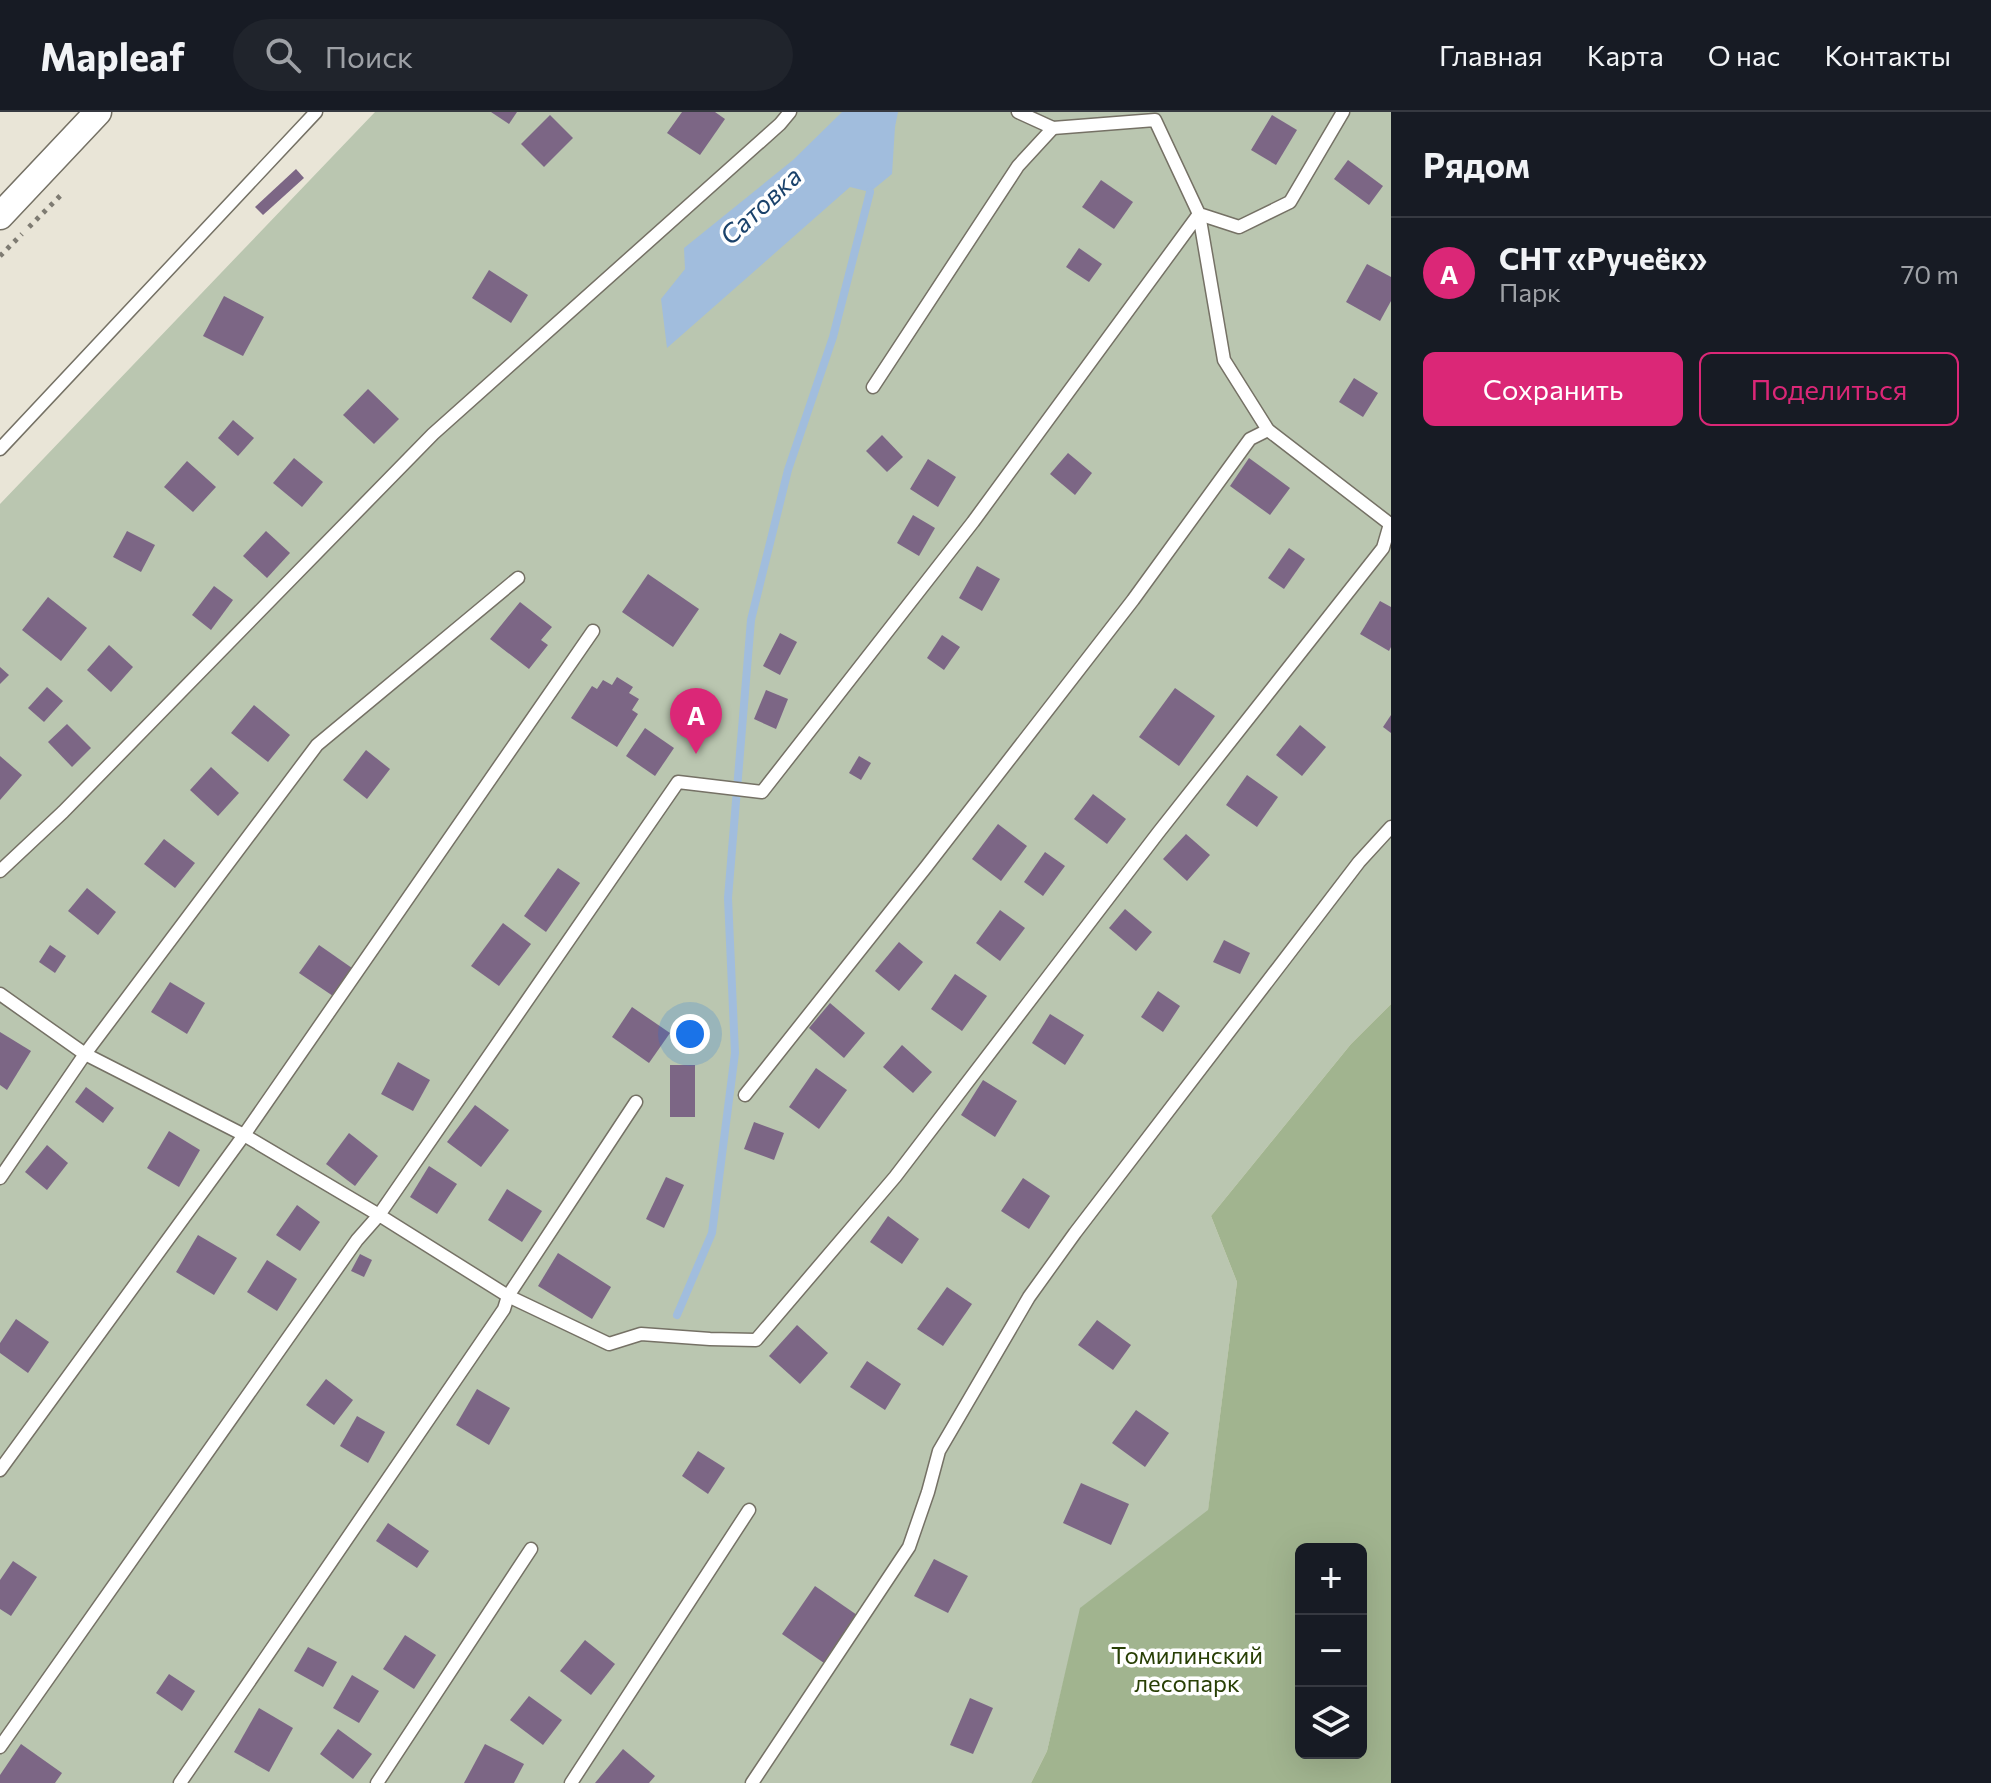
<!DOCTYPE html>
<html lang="ru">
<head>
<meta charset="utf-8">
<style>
	body { margin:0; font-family:Commissioner,sans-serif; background:#20242c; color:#f1f3f6 }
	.controls { position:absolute; right:24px; bottom:24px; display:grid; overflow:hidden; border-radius:12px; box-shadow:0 8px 32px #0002 }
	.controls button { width:72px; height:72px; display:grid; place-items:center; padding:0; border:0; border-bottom:2px solid #363941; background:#171b24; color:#f1f3f6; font:40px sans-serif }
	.you { position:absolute; left:690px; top:922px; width:28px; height:28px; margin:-20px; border:6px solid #fff; border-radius:50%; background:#1a73e8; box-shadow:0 0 0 12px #1a73e833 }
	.badge { display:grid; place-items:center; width:52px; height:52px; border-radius:50%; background:#db2777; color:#fff; font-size:26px; font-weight:700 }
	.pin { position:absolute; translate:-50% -66px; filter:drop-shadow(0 2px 4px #0008) }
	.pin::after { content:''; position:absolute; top:42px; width:28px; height:24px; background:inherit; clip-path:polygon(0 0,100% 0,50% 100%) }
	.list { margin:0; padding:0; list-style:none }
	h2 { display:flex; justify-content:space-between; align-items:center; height:104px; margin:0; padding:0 32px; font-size:34px }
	h2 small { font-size:26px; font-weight:400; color:#9ea1a6 }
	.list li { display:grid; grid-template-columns:52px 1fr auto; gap:24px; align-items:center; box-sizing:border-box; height:112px; padding:0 32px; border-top:2px solid #363941 }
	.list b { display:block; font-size:30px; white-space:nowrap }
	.list p { margin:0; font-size:26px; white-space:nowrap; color:#9ea1a6 }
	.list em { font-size:26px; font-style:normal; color:#9ea1a6 }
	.actions { display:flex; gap:16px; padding:24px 32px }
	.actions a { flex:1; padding:18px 0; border:2px solid #db2777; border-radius:12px; text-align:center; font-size:28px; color:#db2777 }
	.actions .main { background:#db2777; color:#fff }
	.icon { flex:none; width:44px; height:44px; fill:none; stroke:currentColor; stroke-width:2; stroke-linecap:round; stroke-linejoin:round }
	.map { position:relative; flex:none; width:1391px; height:1671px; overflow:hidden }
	header { display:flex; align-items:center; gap:48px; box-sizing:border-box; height:112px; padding:0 40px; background:#171b24; border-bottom:2px solid #363941 }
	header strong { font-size:38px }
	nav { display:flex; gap:44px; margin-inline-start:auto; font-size:28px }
	.search { width:560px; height:72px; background:#20242c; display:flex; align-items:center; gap:20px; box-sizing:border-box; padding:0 28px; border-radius:44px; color:#9ea1a6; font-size:30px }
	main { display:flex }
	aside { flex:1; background:#171b24 }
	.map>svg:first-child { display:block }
	.green { fill:#bac6b0 }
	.forest { fill:#a1b48f; fill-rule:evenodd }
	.water { fill:#a1bddd }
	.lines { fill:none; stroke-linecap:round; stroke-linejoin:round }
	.stream { stroke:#a1bddd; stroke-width:8 }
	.building { fill:#7c6685 }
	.lane-casing { stroke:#757165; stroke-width:15 }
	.street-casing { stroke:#757165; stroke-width:29 }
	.path { stroke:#7e7b72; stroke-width:5; stroke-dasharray:4 6; stroke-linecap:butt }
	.lane { stroke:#fff; stroke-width:12 }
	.street { stroke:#fff; stroke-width:26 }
	.labels { text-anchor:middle; stroke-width:7; stroke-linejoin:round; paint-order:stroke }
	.park-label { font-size:24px; fill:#283f05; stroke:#fff }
	.water-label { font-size:26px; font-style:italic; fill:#1a426b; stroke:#fff }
</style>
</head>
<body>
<header>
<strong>Mapleaf</strong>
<div class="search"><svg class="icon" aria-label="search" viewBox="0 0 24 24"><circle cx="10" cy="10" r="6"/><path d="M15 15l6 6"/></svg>Поиск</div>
<nav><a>Главная</a><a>Карта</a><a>О нас</a><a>Контакты</a></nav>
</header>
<main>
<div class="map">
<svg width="1391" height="1671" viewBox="0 0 1391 1671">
	<rect width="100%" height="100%" fill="#e9e5d7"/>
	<polygon class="green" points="375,0 1391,0 1391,892 1351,932 1211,1104 1237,1170 1208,1399 1081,1496 1047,1639 1031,1671 0,1671 0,392"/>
	<path class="forest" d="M1391,892V1671H1031L1047,1639L1080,1496L1208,1398L1237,1170L1211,1104L1351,932ZM1301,1437H1361V1641H1301Z"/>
	<polygon class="water" points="842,0 898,0 895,15 892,62 870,80 850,75 667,236 661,187 685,157 684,136 793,48"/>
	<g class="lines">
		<polyline class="stream" points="677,1203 712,1121 735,941 728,786 751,508 788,358 833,225 870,80"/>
	</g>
	<g class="building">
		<polygon points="491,0 517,0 509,12"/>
		<polygon points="682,0 715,0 725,7 700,43 667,21"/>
		<polygon points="550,3 573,26 544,55 521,32"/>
		<polygon points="1272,3 1297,18 1276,53 1251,38"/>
		<polygon points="1348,48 1383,74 1369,93 1334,67"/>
		<polygon points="296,57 304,66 263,103 255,95"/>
		<polygon points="1101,68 1133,90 1114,117 1082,95"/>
		<polygon points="1079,136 1102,152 1089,170 1066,155"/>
		<polygon points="1367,152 1391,165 1391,189 1380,209 1346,190"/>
		<polygon points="489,158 528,183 511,211 472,186"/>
		<polygon points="224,184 264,205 243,244 203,224"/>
		<polygon points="1354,266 1378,281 1363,305 1339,290"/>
		<polygon points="368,277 399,307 374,332 343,303"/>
		<polygon points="233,308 254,326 238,344 218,326"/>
		<polygon points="882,323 903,345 887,360 866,339"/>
		<polygon points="1068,341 1092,361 1075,383 1050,362"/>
		<polygon points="294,346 323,370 302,395 273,371"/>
		<polygon points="1249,346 1290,376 1270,403 1230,374"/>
		<polygon points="928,347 956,365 938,395 910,377"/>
		<polygon points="187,349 216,375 193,400 164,375"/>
		<polygon points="913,403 935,416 919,444 897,431"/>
		<polygon points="127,419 155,433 141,460 113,445"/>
		<polygon points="266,419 290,441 267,466 243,444"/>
		<polygon points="1289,436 1305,447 1284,477 1268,466"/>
		<polygon points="977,454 1000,467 982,499 959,486"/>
		<polygon points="648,462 699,497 673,535 622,500"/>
		<polygon points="214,474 233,488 211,518 192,503"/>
		<polygon points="48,485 87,516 61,549 22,518"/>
		<polygon points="1380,489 1391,495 1391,535 1389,539 1360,522"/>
		<polygon points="520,490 552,515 541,528 548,533 529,557 490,527"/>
		<polygon points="780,521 797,530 780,563 763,554"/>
		<polygon points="942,523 960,535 944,558 927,546"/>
		<polygon points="109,533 133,555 111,580 87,558"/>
		<polygon points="0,555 9,563 0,572"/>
		<polygon points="617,565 633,575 629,581 639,587 632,598 638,602 617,635 571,606 592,574 597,577 603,568 612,573"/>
		<polygon points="47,575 63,589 44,610 28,596"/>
		<polygon points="1175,576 1215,604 1179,654 1139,625"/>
		<polygon points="766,578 788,587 776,617 754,607"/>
		<polygon points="254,593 290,623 268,650 231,621"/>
		<polygon points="1391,603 1391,621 1383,615"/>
		<polygon points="67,612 91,636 72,655 48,630"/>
		<polygon points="1300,613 1326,635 1302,664 1276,643"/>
		<polygon points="645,616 674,636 655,664 626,644"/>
		<polygon points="366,638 390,657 367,687 343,668"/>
		<polygon points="0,644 22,663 0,688"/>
		<polygon points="859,644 871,651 861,668 849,661"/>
		<polygon points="211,655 239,681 218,704 190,678"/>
		<polygon points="1247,663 1278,685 1257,715 1226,693"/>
		<polygon points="1093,682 1126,707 1107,732 1074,707"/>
		<polygon points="998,712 1027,734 1001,769 972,747"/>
		<polygon points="1186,722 1210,743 1187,769 1163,747"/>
		<polygon points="164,727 195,751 175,776 144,752"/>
		<polygon points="1045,740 1065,754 1043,784 1024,770"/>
		<polygon points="558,756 580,771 546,820 524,804"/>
		<polygon points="87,776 116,800 98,823 68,799"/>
		<polygon points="1125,797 1152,820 1136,839 1109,816"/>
		<polygon points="1000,798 1025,816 1000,849 976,831"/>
		<polygon points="503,811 531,832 499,874 471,854"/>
		<polygon points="1224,828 1250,841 1240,862 1213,850"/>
		<polygon points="899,830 923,850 899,879 875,859"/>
		<polygon points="50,833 66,844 55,861 39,850"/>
		<polygon points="319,833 352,856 333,884 299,861"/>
		<polygon points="955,862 987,884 962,919 931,897"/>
		<polygon points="170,870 205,891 187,922 151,900"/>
		<polygon points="1158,879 1180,894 1163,920 1141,905"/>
		<polygon points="830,891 865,921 844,946 809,916"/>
		<polygon points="632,895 670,921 649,951 612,925"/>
		<polygon points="1050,902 1084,923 1065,953 1032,931"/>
		<polygon points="0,920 31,939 7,978 0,973"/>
		<polygon points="902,933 932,960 913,981 883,955"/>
		<polygon points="398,950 430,968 413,999 381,982"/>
		<rect x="670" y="953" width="25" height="52"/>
		<polygon points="816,956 847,978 819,1017 789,995"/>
		<polygon points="983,968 1017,989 995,1025 961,1003"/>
		<polygon points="86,975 114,996 103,1011 75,990"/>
		<polygon points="475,993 509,1018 481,1055 447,1030"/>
		<polygon points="754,1010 784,1021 774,1048 744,1037"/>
		<polygon points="169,1019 200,1038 179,1075 147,1056"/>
		<polygon points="349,1021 378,1044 355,1074 326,1052"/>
		<polygon points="47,1033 68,1051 47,1078 25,1060"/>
		<polygon points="429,1054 457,1072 437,1102 410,1085"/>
		<polygon points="666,1065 684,1073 664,1116 646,1107"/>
		<polygon points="1023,1066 1050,1084 1029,1117 1001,1099"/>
		<polygon points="507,1077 542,1099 522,1130 488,1108"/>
		<polygon points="297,1093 320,1110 300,1139 276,1123"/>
		<polygon points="888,1104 919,1127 902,1152 870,1130"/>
		<polygon points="198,1123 237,1146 214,1183 176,1160"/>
		<polygon points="558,1141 611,1175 592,1207 538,1174"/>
		<polygon points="360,1142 372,1148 364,1165 351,1159"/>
		<polygon points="267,1148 297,1167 277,1199 247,1180"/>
		<polygon points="947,1175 972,1192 943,1234 917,1217"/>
		<polygon points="16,1207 49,1230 28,1261 0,1241 0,1231"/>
		<polygon points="1097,1208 1131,1233 1113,1258 1078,1233"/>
		<polygon points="797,1213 828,1241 800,1272 769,1244"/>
		<polygon points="867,1249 901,1272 885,1298 850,1275"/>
		<polygon points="326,1267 353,1288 334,1313 306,1293"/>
		<polygon points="477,1277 510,1296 489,1333 456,1313"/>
		<polygon points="1136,1298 1169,1321 1145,1355 1112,1331"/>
		<polygon points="357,1304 385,1320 368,1351 340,1334"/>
		<polygon points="698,1339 725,1356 708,1382 682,1364"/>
		<polygon points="1081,1371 1129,1392 1111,1433 1063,1411"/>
		<polygon points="388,1411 429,1439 417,1456 376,1429"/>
		<polygon points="934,1447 968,1464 948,1501 914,1484"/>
		<polygon points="13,1449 37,1465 11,1504 0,1497 0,1468"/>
		<polygon points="815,1474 857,1503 824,1551 782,1522"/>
		<polygon points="405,1523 436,1543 414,1577 383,1557"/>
		<polygon points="585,1528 615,1552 591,1583 560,1559"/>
		<polygon points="308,1535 337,1550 323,1575 294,1559"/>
		<polygon points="169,1562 195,1579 182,1599 156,1581"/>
		<polygon points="352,1563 379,1579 359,1611 333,1596"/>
		<polygon points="529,1584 562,1608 543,1633 510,1608"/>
		<polygon points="970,1586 993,1596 973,1642 950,1633"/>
		<polygon points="259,1596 293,1616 269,1660 234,1640"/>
		<polygon points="338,1617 372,1642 353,1667 320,1642"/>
		<polygon points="21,1632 62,1661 55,1671 0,1671 0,1663"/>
		<polygon points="485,1632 524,1652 514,1671 464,1671"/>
		<polygon points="623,1637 655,1664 649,1671 595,1671"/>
	</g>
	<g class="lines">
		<defs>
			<g id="lane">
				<polyline points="1018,0 1053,16 1155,8 1199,102 1239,115 1290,90 1343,0"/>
				<polyline points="873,275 1018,54 1053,16"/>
				<polyline points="0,337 316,0"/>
				<polyline points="0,759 63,700 433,322 780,12 790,0"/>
				<polyline points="0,882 85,942 244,1023 379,1103 508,1184 609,1232 641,1222 710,1227 756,1228 895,1065 1158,721 1383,436 1390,412 1268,318 1224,248 1199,102 973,410 762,680 678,670 379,1103 357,1128 0,1635"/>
				<polyline points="745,983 926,755 1133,488 1250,327 1268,318"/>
				<polyline points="0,1066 85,942 317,633 518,466"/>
				<polyline points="0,1358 244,1023 593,519"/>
				<polyline points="180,1671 504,1197 508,1184 636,990"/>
				<polyline points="377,1671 531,1437"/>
				<polyline points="571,1671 749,1398"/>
				<polyline points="752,1671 909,1435 928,1380 939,1339 1029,1185 1075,1121 1359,750 1391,715"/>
			</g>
			<polyline id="street" points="0,104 98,0"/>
		</defs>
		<use href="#lane" class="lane-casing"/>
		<use href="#street" class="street-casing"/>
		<g class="path">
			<polyline points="29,115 63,81"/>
			<polyline points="0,144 22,122"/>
		</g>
		<use href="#lane" class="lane"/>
		<use href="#street" class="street"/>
	</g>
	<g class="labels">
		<g class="park-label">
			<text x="1187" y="1552">Томилинский<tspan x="1187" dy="28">лесопарк</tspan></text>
		</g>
		<g class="water-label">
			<text transform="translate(761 94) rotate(-43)" y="9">Сатовка</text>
		</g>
	</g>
</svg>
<div class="controls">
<button>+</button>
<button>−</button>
<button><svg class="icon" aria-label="layers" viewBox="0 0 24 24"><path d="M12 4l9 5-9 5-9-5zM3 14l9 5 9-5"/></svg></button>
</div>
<div class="you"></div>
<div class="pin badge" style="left:696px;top:642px">A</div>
</div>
<aside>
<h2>Рядом<small></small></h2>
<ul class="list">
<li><span class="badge">A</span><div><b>СНТ «Ручеёк»</b><p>Парк</p></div><em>70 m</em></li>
</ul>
<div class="actions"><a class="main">Сохранить</a><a>Поделиться</a></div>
</aside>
</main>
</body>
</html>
